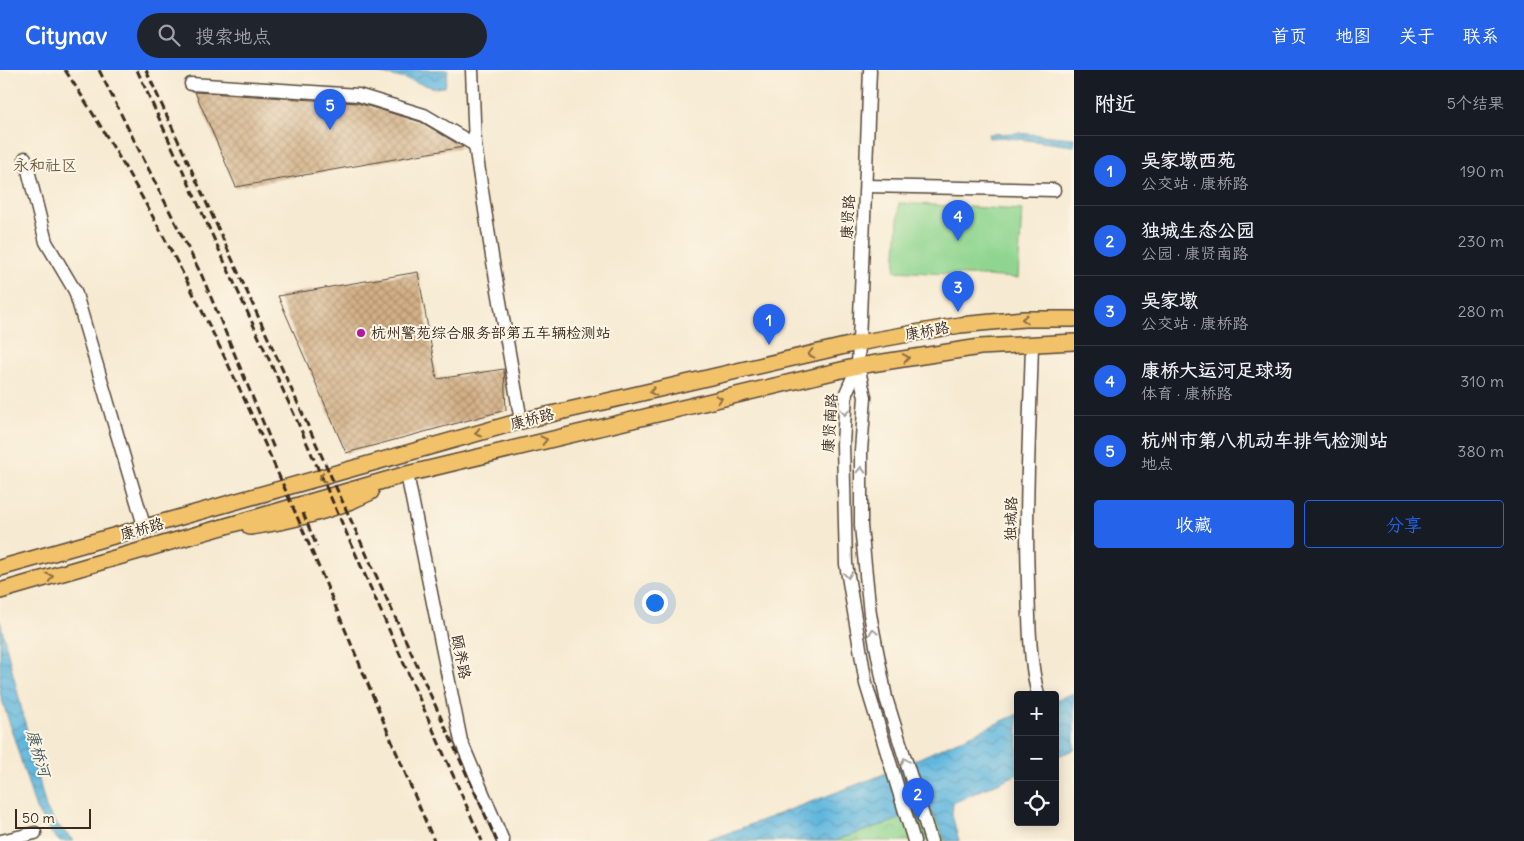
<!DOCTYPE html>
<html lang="zh">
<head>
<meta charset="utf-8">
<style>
	body { margin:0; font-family:Delius,"LXGW WenKai TC",sans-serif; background:#20242c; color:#f1f3f6 }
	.controls { position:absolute; right:15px; bottom:15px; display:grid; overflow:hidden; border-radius:5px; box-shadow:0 2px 12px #0003 }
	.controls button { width:45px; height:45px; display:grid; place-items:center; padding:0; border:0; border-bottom:1px solid #363941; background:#171b24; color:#f1f3f6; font:25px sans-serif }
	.scale { position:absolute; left:15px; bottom:12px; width:76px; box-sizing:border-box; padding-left:5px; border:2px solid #3b2a1e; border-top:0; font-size:14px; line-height:18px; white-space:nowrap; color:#3b2a1e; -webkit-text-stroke:4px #fcf5e5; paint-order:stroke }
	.you { position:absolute; left:654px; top:532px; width:18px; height:18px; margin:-12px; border:4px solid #fff; border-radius:50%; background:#1a73e8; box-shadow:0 0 0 8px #1a73e833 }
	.badge { display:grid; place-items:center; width:32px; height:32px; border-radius:50%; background:#2563eb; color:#fff; font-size:16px; font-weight:700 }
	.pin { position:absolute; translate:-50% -41px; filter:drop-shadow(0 1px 2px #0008) }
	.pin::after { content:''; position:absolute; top:26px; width:18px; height:15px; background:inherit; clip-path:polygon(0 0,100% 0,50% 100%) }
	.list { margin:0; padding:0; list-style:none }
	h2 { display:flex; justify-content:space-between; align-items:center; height:65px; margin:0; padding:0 20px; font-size:21px }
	h2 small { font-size:16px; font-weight:400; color:#9ea1a6 }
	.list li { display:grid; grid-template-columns:32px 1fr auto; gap:15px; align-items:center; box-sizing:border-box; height:70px; padding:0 20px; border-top:1px solid #363941 }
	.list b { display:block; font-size:19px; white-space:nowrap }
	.list p { margin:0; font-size:16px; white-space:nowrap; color:#9ea1a6 }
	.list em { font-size:16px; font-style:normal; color:#9ea1a6 }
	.actions { display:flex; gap:10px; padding:15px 20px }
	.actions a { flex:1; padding:11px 0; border:1px solid #2563eb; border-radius:5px; text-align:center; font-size:18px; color:#2563eb }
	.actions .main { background:#2563eb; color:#fff }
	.icon { flex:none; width:28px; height:28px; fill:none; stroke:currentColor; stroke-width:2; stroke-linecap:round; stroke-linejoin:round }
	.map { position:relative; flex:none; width:1074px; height:771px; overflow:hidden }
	header { display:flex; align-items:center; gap:30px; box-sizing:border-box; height:70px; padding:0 25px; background:#2563eb; color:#fff }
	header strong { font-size:24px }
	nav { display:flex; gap:28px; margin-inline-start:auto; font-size:18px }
	.search { width:350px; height:45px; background:#20242c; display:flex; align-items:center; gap:12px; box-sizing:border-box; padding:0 18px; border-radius:28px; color:#9ea1a6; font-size:19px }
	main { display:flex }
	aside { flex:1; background:#171b24 }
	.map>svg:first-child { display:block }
	.grass { fill:#8fd58f; stroke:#658056 }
	.park { fill:url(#park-crowns); stroke:#658056 }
	.water { fill:url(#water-waves); stroke:#4e707e }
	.building { fill:url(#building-cross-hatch) }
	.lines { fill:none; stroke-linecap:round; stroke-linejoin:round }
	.minor-casing { stroke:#574739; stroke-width:15 }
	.major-casing { stroke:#574739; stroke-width:18 }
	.minor { stroke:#fff; stroke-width:12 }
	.major { stroke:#f2c26a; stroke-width:15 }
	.rail { stroke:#3b2a1e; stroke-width:3; stroke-dasharray:8 4; stroke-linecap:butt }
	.oneway { stroke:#8d6e40 }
	.oneway2 { stroke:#a79f9a }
	.poi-dot { fill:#b5179e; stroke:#fcf5e5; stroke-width:2 }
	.labels { text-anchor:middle; stroke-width:4; stroke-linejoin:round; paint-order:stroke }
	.street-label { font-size:15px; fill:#3b2a1e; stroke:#fcf5e5 }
	.poi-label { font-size:15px; fill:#3b2a1e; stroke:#fcf5e5; text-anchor:start }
	.neighbourhood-label { font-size:16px; fill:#705942; stroke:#fcf5e5 }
	.water-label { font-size:16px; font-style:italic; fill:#485b61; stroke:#fcf5e5 }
</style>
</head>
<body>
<header>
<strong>Citynav</strong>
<div class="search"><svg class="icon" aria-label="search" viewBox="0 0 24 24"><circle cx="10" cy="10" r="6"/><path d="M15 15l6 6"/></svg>搜索地点</div>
<nav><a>首页</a><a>地图</a><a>关于</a><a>联系</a></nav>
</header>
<main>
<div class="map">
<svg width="1074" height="771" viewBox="0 0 1074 771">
	<defs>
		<pattern id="park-crowns" width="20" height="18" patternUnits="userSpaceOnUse" patternTransform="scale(1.25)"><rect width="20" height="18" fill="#8fd58f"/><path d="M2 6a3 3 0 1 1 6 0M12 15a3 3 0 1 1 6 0" fill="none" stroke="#7cb77b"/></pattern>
		<pattern id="water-waves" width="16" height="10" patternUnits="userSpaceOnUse" patternTransform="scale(1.25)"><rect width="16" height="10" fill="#61b7de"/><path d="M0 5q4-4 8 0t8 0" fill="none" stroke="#5195b3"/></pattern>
		<pattern id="building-cross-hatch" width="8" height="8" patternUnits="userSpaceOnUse" patternTransform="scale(1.25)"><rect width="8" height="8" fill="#d3b086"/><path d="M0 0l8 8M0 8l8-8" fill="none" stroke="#ac8f6d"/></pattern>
	</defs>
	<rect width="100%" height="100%" fill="#fcf5e5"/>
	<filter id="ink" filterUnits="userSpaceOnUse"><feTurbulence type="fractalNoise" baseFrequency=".02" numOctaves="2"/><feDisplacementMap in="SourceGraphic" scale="10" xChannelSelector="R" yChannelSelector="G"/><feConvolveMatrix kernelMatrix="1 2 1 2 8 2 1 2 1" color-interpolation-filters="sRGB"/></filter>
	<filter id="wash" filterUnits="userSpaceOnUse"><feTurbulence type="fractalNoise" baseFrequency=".0096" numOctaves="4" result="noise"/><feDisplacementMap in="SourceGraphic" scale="20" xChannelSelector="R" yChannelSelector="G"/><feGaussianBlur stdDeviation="1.12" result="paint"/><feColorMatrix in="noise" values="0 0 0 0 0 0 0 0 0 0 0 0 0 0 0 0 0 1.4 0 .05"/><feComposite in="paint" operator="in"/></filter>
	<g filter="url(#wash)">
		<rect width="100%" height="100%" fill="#f6ead2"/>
		<polygon class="grass" points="899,133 1022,140 1018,208 895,201"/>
		<polygon class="park" points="927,740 948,758 950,771 834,771"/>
		<g class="water">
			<polygon points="364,0 448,0 445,17 434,18 406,9"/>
			<polygon points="1018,63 1074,68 1074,76 1002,67 989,68 988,64"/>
			<polygon points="0,551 46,738 55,752 74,771 59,771 51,763 36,739 0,623"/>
			<polygon points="1074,623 1074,680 1055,687 1055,630"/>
			<polygon points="1018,644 1018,704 953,733 952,745 959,771 946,771 935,746 927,740 834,771 707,771 877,707"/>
		</g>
		<g id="blocks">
			<g class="building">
				<polygon points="195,22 357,33 421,52 463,77 236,117"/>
				<polygon points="418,202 437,309 504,299 506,340 346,383 278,226"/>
			</g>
		</g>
	</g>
	<g filter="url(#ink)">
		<use href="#blocks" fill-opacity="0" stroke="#574739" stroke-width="1"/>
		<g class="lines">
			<defs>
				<g id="minor">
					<polyline points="472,0 475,75 492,186 521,351"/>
					<polyline points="870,0 858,296 865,327 861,381 861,456 870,544 886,628 931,771"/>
					<polyline points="191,14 358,25 424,45 475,75"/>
					<polyline points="25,88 46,172 75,221 145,459"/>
					<polyline points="866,116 1054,120"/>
					<path d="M1032,274C1030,353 1025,432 1028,511C1029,548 1029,588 1038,625"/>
					<polyline points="858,296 846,323 843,374 846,494 866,614 914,771"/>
					<polyline points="407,404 461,671 503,771"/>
					<polyline points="1,771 35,763"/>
				</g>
				<g id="major">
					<path d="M250,457C292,451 333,441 371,422"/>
					<polyline points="0,498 521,351 858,273 960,255 1024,249 1074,249"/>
					<polyline points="0,521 407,404 858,296 980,277 1074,272"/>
				</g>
			</defs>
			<use href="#minor" class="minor-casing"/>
			<use href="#major" class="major-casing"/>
			<use href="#minor" class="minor"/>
			<use href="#major" class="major"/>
			<g class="rail">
				<path d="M65,0C222,239 322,510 434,771"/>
				<polyline points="99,0 202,206 275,381"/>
				<polyline points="137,0 298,353 482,771"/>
				<polyline points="146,0 497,771"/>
				<polyline points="303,443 317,477"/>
			</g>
		</g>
		<defs><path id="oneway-chevron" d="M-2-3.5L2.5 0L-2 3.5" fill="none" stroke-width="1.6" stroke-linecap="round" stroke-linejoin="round" transform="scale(1.25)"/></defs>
		<g class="oneway">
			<use href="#oneway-chevron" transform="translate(1025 249) rotate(177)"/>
			<use href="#oneway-chevron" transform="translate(811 284) rotate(166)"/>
			<use href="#oneway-chevron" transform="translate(906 288) rotate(-10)"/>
			<use href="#oneway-chevron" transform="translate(653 322) rotate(167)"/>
			<use href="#oneway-chevron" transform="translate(719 329) rotate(-13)"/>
			<use href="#oneway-chevron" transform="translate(478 363) rotate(165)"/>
			<use href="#oneway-chevron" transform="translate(544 370) rotate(-13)"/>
			<use href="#oneway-chevron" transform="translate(322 408) rotate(164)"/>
			<use href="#oneway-chevron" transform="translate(50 507) rotate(-16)"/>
		</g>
		<g class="oneway2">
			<use href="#oneway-chevron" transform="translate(845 342) rotate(94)"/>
			<use href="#oneway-chevron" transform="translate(861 400) rotate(-89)"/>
			<use href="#oneway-chevron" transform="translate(848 505) rotate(83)"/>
			<use href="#oneway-chevron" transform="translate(873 562) rotate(-100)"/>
			<use href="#oneway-chevron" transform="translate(905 691) rotate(-108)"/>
		</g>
	</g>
	<circle class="poi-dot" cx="361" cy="263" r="5"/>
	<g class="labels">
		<g class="street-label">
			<text transform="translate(848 147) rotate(-87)" y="5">康贤路</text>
			<text transform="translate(927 261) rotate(-10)" y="5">康桥路</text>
			<text transform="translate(532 349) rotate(-14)" y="5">康桥路</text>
			<text transform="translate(830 353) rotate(-86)" y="5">康贤南路</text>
			<text transform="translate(1011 449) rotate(-89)" y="5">独城路</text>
			<text transform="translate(142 459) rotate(-16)" y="5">康桥路</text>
			<text transform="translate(461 587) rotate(79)" y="5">颐养路</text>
		</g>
		<g class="poi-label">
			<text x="371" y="268">杭州警苑综合服务部第五车辆检测站</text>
		</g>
		<g class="neighbourhood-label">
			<text x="45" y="101">永和社区</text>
		</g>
		<g class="water-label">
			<text transform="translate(39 683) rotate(74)" y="6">康桥河</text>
		</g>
	</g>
</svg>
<div class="controls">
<button>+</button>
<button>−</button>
<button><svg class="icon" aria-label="locate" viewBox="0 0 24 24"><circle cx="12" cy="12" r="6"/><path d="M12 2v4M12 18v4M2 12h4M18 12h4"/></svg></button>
</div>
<div class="scale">50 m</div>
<div class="you"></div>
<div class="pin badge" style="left:769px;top:275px">1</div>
<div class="pin badge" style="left:918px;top:749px">2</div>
<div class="pin badge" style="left:958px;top:242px">3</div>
<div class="pin badge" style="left:958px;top:171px">4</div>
<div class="pin badge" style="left:330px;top:60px">5</div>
</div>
<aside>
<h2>附近<small>5个结果</small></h2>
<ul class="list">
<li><span class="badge">1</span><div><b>吴家墩西苑</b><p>公交站 · 康桥路</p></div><em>190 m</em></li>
<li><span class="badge">2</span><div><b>独城生态公园</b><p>公园 · 康贤南路</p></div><em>230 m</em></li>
<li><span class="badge">3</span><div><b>吴家墩</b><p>公交站 · 康桥路</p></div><em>280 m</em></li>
<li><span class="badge">4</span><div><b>康桥大运河足球场</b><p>体育 · 康桥路</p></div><em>310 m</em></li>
<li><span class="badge">5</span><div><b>杭州市第八机动车排气检测站</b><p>地点</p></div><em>380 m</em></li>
</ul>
<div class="actions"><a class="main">收藏</a><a>分享</a></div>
</aside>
</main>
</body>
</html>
